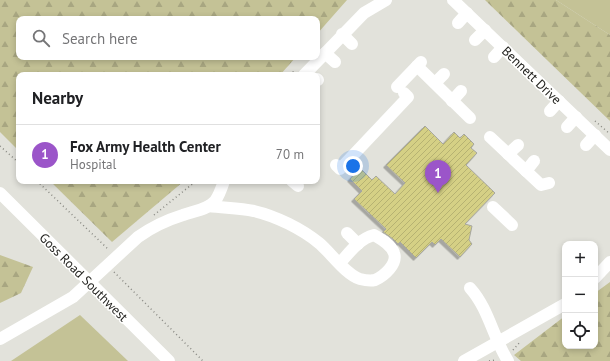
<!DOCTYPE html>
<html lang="en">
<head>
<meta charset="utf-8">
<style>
	body { margin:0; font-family:"PT Sans",sans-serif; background:#f6f6f6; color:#202124 }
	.controls { position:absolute; right:12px; bottom:12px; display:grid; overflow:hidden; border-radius:8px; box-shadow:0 2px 6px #0003 }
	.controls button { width:36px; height:36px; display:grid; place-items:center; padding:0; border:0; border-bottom:1px solid #e0e0e0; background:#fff; color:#202124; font:20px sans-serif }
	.you { position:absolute; left:353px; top:166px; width:14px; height:14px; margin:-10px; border:3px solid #fff; border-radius:50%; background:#1a73e8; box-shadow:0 0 0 6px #1a73e833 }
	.badge { display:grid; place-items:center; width:26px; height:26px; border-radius:50%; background:#9b55c9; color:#fff; font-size:13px; font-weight:700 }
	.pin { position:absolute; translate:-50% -33px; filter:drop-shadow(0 1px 2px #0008) }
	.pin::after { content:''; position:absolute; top:21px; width:14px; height:12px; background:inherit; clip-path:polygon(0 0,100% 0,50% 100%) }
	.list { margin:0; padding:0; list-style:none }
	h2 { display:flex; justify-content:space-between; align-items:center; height:52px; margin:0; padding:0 16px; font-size:17px }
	h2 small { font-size:13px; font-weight:400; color:#757577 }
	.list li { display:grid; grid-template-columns:26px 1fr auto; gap:12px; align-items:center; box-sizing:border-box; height:60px; padding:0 16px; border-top:1px solid #e0e0e0 }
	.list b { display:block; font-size:15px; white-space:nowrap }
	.list p { margin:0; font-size:13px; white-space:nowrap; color:#757577 }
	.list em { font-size:13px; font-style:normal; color:#757577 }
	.icon { flex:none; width:22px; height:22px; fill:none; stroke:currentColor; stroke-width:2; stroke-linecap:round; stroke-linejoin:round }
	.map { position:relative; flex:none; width:610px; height:361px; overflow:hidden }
	.search { position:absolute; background:#fff; box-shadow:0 2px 6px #0003; left:16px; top:16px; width:304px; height:44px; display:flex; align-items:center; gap:10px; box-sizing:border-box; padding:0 14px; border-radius:8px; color:#757577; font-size:15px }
	.panel { position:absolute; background:#fff; box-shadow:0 2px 6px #0003; left:16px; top:72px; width:304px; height:112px; border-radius:8px }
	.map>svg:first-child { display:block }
	.green { fill:#c4c296 }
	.forest { fill:url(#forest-firs) }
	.building { fill:url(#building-hatch); stroke:#a7a7a0; filter:url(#shadow) }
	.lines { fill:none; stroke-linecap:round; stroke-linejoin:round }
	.path { stroke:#898983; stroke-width:1.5; stroke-dasharray:1 3; stroke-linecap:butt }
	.minor { stroke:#fff; stroke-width:12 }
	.labels { text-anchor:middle; stroke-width:3; stroke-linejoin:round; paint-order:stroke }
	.street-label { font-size:13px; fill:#1e1e1b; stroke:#fffffe }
</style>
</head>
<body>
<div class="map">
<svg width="610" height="361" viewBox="0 0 610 361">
	<defs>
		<pattern id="forest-firs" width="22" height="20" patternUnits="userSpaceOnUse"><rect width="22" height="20" fill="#c4c296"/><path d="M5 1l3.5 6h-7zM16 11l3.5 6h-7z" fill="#a8a681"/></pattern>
		<pattern id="building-hatch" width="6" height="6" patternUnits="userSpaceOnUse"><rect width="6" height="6" fill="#d5d085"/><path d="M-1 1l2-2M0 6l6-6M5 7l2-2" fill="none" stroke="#b6b272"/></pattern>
		<filter id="shadow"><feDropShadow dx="-2.5" dy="2.5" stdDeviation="0" flood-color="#0004"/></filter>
	</defs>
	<rect width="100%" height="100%" fill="#e2e2db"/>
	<g class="green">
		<polygon points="556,0 610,0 610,35"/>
		<polygon points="80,315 128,361 11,361"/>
	</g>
	<g class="forest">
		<polygon points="0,0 347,0 317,34 317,19 19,19 19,57 296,57 280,75 19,75 19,151 0,132"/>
		<polygon points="485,0 556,0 610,35 610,121"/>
		<polygon points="50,181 184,181 112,242"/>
		<polygon points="0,255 33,267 21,293 0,303"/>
		<polygon points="610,282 610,361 521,361 514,355 565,316 565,346 595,346 595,293"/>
	</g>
	<polygon class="building" points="425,126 443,144 454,132 460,138 464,134 474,144 471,148 477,153 466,165 495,193 465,224 472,226 469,240 472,244 460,257 441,239 435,245 432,242 416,258 400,242 398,244 393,239 383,232 386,229 354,199 362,191 350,179 360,168 372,180 376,176 395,194 405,183 386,165"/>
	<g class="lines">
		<g class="path">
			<polyline points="290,75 295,70"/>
			<polyline points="595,121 610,134"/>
			<polyline points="0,146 19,163"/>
			<polyline points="37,181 109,250"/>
			<polyline points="154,215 196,181"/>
			<polyline points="114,272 203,361"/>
			<polyline points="513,350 520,342"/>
			<polyline points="489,361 496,360"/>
		</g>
		<g class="minor">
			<polyline points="453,0 610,150"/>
			<polyline points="458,23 467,13"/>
			<polyline points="342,34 352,44"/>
			<polyline points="475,40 485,30"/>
			<polyline points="325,53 335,62"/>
			<polyline points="494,57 503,47"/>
			<polyline points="417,66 470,118"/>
			<polyline points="304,75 364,13 386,0"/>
			<polyline points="317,79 318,80"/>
			<polyline points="435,83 444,74"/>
			<polyline points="397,87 421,62"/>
			<polyline points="452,101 461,91"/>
			<polyline points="550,111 559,101"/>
			<polyline points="567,127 576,117"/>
			<polyline points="490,137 541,185 549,183"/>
			<polyline points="586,145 595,135"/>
			<polyline points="508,154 518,145"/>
			<polyline points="336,165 340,169 408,97 404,93"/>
			<polyline points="526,171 534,161"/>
			<polyline points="292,181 298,186"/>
			<polyline points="0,193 169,361"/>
			<path d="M209,206C224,208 239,208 254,211C276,216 302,229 319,243C330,252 346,275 360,279C364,280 370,281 375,280C384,276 398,264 394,253C391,244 381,239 374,235C359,239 350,252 340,263"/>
			<polyline points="493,207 512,225"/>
			<polyline points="347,233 358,244"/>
			<polyline points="595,278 610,262"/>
			<path d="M470,288C489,309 493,338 508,361"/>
			<path d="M0,339L73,297L138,237C152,227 167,220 183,215C194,211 207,210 215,201C219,196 222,187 224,181"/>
			<polyline points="464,361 565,304"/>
		</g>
	</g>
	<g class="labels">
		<g class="street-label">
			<text transform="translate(532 75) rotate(44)" y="5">Bennett Drive</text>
			<text transform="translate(84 277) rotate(45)" y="5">Goss Road Southwest</text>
		</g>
	</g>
</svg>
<div class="controls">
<button>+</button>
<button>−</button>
<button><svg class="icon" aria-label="locate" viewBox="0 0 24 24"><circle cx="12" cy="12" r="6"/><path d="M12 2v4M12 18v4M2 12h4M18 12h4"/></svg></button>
</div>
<div class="you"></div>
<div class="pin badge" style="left:438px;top:193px">1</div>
<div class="search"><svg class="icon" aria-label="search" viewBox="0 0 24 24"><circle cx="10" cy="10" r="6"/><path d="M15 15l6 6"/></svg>Search here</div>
<section class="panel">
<h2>Nearby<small></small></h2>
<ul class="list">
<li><span class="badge">1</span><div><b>Fox Army Health Center</b><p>Hospital</p></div><em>70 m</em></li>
</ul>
</section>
</div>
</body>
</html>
